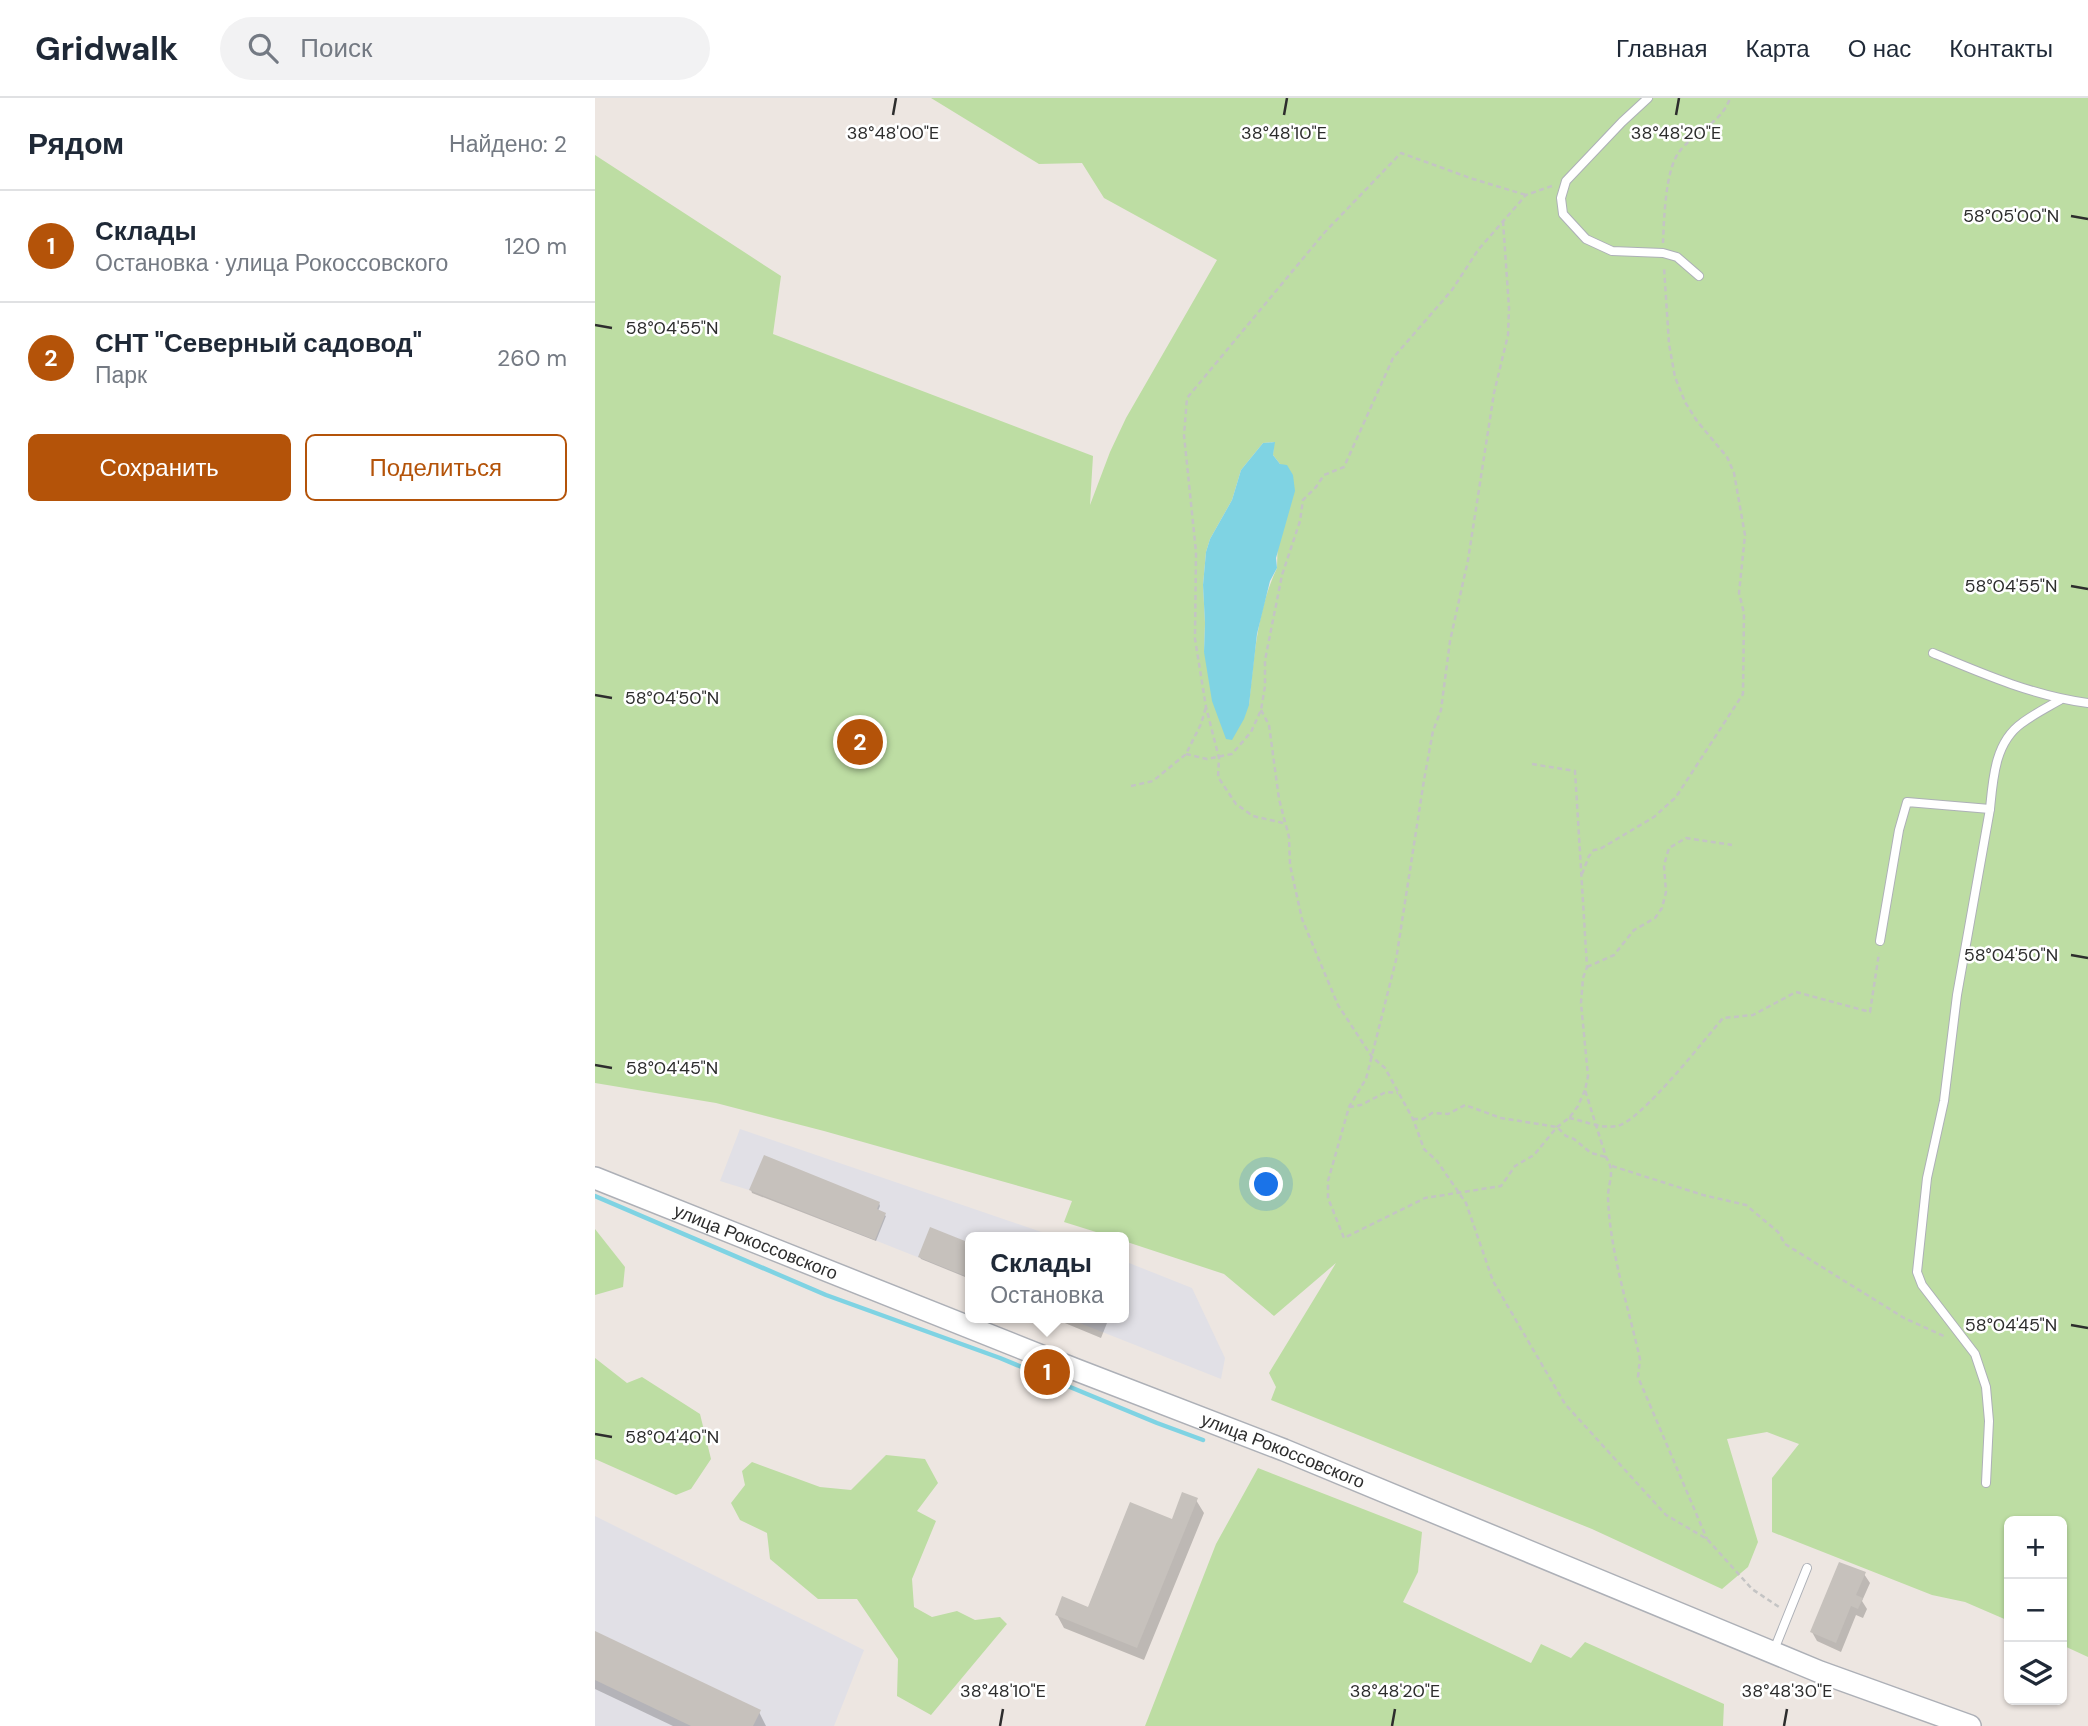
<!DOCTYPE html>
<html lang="ru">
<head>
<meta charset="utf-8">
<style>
	body { margin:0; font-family:"DM Sans",sans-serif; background:#f2f2f3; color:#1f2937 }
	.controls { position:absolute; right:21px; bottom:21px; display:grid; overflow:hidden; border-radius:10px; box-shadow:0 2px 5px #0004 }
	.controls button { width:63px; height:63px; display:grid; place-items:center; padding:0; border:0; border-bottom:2px solid #e0e1e3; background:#fff; color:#1f2937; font:35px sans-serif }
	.you { position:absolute; left:672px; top:1087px; width:24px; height:24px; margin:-18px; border:5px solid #fff; border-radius:50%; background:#1a73e8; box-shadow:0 0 0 10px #1a73e833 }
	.badge { display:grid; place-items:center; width:46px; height:46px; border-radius:50%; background:#b45309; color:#fff; font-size:23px; font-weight:700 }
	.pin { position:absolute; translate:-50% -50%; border:4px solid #fff; box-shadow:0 2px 7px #0006 }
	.popup { position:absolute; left:370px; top:1134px; width:164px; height:91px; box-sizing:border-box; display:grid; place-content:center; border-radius:10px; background:#fff; filter:drop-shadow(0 2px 5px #0005); font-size:23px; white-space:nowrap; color:#747a83 }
	.popup b { font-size:26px; color:#1f2937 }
	.popup::after { content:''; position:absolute; left:50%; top:100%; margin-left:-14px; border:14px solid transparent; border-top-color:#fff }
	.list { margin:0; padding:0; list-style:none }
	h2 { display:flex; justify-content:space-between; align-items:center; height:91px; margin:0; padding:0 28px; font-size:30px }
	h2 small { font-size:23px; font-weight:400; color:#747a83 }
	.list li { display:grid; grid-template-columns:46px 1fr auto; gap:21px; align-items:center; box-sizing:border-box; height:112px; padding:0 28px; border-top:2px solid #e0e1e3 }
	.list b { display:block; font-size:26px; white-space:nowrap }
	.list p { margin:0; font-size:23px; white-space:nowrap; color:#747a83 }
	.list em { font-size:23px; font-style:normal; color:#747a83 }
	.actions { display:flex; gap:14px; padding:21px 28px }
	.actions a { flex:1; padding:16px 0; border:2px solid #b45309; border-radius:10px; text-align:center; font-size:24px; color:#b45309 }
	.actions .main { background:#b45309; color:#fff }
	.icon { flex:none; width:38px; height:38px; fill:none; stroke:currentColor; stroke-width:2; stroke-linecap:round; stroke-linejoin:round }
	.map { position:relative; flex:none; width:1493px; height:1628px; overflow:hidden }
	header { display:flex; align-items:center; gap:42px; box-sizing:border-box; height:98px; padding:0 35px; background:#fff; border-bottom:2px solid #e0e1e3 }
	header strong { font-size:33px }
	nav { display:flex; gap:38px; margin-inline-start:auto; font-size:24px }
	.search { width:490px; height:63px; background:#f2f2f3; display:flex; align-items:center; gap:18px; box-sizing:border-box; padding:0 24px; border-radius:38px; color:#747a83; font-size:26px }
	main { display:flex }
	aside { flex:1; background:#fff }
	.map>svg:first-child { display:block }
	.industrial { fill:#e1e0e6 }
	.green { fill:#bddda3; fill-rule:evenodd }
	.water { fill:#7fd3e3 }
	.shadow { fill:#0003 }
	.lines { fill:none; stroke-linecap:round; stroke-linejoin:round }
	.stream { stroke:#7fd3e3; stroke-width:4.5 }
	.building { fill:#c6c1bc }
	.lane-casing { stroke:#adb0b7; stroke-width:10 }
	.secondary-casing { stroke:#adb0b7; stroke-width:24 }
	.path { stroke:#c4c4c4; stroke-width:2.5; stroke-dasharray:5 3.5; stroke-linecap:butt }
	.lane { stroke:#fff; stroke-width:8 }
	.secondary { stroke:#fff; stroke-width:21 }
	.ticks { fill:none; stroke:#2d2d2d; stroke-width:2.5 }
	.labels { text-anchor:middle; stroke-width:5; stroke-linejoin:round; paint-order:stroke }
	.street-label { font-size:18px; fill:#2d2d2d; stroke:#fff }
	.ticks-label { font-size:18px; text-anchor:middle; fill:#2d2d2d; stroke:#fff; stroke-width:5; stroke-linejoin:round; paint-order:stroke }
</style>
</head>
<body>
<header>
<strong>Gridwalk</strong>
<div class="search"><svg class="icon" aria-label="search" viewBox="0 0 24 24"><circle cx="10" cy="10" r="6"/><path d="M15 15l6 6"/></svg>Поиск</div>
<nav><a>Главная</a><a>Карта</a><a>О нас</a><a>Контакты</a></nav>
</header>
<main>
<aside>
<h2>Рядом<small>Найдено: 2</small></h2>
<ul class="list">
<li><span class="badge">1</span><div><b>Склады</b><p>Остановка · улица Рокоссовского</p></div><em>120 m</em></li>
<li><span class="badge">2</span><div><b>СНТ &quot;Северный садовод&quot;</b><p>Парк</p></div><em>260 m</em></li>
</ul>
<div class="actions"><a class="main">Сохранить</a><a>Поделиться</a></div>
</aside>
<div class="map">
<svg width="1493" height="1628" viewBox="0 0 1493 1628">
	<rect width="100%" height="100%" fill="#ede6e1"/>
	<g class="industrial">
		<polygon points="145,1031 461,1139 375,1139 375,1180 154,1092 125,1083"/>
		<polygon points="529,1163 597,1190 630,1260 626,1281 472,1220 529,1220"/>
		<polygon points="0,1418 269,1552 239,1628 0,1628"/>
	</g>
	<g class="green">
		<path d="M336,0H1493V1559L1467,1547V1423H1414V1523L1370,1504L1337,1497L1177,1434V1380L1204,1346L1172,1334L1132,1341L1163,1444L1153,1469L1127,1491L997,1431L676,1302L681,1289L674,1275L741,1165L679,1218L629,1176L529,1143V1139H517L469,1124L477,1103L229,1033L121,1005L0,985V57L186,178L178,236L498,358L495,407L515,354L531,320L622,162L509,100L487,65L444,66ZM679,344L678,357L685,366L682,470C662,512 659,561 654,607L609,554L610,525L608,487L611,454L615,441L637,402L646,372L668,345Z"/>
		<polygon points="0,1131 30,1169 28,1189 0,1197"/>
		<polygon points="0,1260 32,1285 47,1279 105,1316 116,1361 96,1391 81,1397 0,1361"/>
		<polygon points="291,1357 330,1361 343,1385 322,1413 341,1423 317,1481 319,1509 337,1519 362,1513 380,1522 405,1519 412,1526 336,1617 302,1598 303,1561 262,1501 223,1501 175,1461 172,1435 145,1422 136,1405 150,1387 147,1373 157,1364 225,1389 256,1392"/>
		<polygon points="663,1370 827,1434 823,1474 808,1504 936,1565 946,1546 976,1560 990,1544 1129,1606 1128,1628 550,1628 621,1446"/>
	</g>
	<polygon class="water" points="680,344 678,357 685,366 692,367 698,377 700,393 681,460 682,470 675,483 662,536 654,607 649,621 637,642 631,641 617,603 609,554 610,525 608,487 611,454 615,441 637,402 646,372 668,345"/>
	<g class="shadow">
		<polygon points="156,1092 284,1105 285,1108 283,1113 291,1118 281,1143 157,1095"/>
		<polygon points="375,1147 375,1181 326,1161 325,1159"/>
		<polygon points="463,1220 514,1220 506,1240 465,1223"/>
		<polygon points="601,1402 609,1415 549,1562 469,1530 462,1517 494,1511 577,1423"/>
		<polygon points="1269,1476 1275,1485 1267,1503 1272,1511 1268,1520 1261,1517 1246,1554 1222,1543 1217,1534"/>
		<polygon points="0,1535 164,1614 171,1628 78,1628 0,1591"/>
	</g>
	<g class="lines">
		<polyline class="stream" points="0,1098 231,1197 405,1260 562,1325 608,1342"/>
	</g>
	<g class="building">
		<polygon points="169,1057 285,1104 282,1111 291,1115 280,1142 154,1092"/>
		<polygon points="335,1129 375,1145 375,1180 323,1159"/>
		<polygon points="587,1394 603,1400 542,1550 460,1517 467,1498 493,1509 535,1404 577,1421"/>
		<polygon points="1244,1464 1271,1474 1261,1497 1268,1500 1263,1511 1256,1508 1241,1545 1215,1534"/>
		<polygon points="0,1533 166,1612 158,1628 96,1628 0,1582"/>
	</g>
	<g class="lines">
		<defs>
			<g id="lane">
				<polyline points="1053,0 1027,24 971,83 966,100 968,116 991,141 1017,153 1068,155 1082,159 1104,178"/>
				<path d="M1338,555C1388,576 1439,598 1493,605"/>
				<polyline points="1285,843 1304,732 1312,704 1395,711"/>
				<path d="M1391,1385L1394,1323L1391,1289L1380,1256L1327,1187L1322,1174L1332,1080L1349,1003L1362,897L1395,711C1398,680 1400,644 1427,625C1439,616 1453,609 1465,602"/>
				<polyline points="1179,1552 1212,1470"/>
			</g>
			<g id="secondary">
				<path id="s1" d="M0,1080L479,1271L689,1352L1225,1574L1375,1628"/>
			</g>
		</defs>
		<use href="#lane" class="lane-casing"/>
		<use href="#secondary" class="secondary-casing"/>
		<g class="path">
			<polyline points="908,123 914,210 913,237 899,295 873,462 855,543 846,612 838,633 829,682 801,862 771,981 754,1009 733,1083 733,1100 749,1140 830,1100 906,1088 920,1068 939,1057 962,1029 974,1020 983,1008 990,992"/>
			<path d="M1068,145C1069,122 1070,73 1084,54C1098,35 1127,25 1135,0"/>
			<polyline points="666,612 674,627 684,701 694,739 695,767 707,821 743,907 777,959 790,970 818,1021 829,1051 842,1063 871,1105 898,1183 970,1306 1071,1417 1112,1441 1157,1491 1184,1509"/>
			<polyline points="591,656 612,661 637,656 656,634 666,612 670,588 670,562 687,477 705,423 708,402 721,389 729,377 749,369 798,260 857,192 883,152 931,97 957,88"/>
			<path d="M937,666L980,673L992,869L988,880L986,905L993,978L990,992L1011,1059C1021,1076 1013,1082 1013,1100C1015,1154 1033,1208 1045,1261L1043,1279L1112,1441"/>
			<polyline points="536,688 558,683 591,656 606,626 611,609"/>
			<polyline points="688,725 658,718 641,706 623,679 624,660 611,609 600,541 601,454 589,337 592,300 730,134 806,55 878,81 931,97"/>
			<polyline points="987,776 994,758 999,752 1005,751 1059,719 1081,699 1148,596 1149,515 1144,495 1150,437 1139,375 1132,359 1102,323 1090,304 1080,279 1074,246 1069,169"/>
			<polyline points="992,869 1019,857 1039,832 1060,820 1067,810 1071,794 1069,767 1074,750 1091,740 1137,747"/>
			<polyline points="754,1009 766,1007 791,994 803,995"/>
			<path d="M974,1020C990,1023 1005,1031 1022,1028C1045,1024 1110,941 1128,920L1158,917L1201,894L1275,914L1284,855"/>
			<polyline points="818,1021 828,1021 837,1015 853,1016 870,1007 906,1020 962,1029 971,1038 979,1041 996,1055 1011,1059"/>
			<polyline points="1017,1068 1108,1097 1151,1107 1183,1134 1190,1146 1309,1220 1351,1239"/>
		</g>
		<use href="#lane" class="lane"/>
		<use href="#secondary" class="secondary"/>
	</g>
	<path class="ticks" d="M298,17L301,0M689,17L692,0M1081,17L1084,0M1476,118L1493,121M0,227L17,230M1476,488L1493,491M0,597L17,600M1476,857L1493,860M0,967L17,970M1476,1227L1493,1230M0,1336L17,1339M405,1628L408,1611M797,1628L800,1611M1189,1628L1192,1611"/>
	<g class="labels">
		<g class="street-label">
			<text dy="6" stroke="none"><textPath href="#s1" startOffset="173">улица Рокоссовского</textPath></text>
			<text dy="6" stroke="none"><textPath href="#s1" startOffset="740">улица Рокоссовского</textPath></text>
		</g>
	</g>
	<g class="ticks-label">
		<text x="298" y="41">38°48'00"E</text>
		<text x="689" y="41">38°48'10"E</text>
		<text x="1081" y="41">38°48'20"E</text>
		<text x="1416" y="124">58°05'00"N</text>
		<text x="77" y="236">58°04'55"N</text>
		<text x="1416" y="494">58°04'55"N</text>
		<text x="77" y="606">58°04'50"N</text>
		<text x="1416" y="863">58°04'50"N</text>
		<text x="77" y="976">58°04'45"N</text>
		<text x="1416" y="1233">58°04'45"N</text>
		<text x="77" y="1345">58°04'40"N</text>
		<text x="408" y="1599">38°48'10"E</text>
		<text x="800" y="1599">38°48'20"E</text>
		<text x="1192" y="1599">38°48'30"E</text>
	</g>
</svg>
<div class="controls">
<button>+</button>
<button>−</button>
<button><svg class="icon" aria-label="layers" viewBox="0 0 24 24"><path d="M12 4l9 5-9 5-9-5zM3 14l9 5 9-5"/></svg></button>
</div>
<div class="you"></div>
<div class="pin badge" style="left:452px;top:1274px">1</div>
<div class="popup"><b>Склады</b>Остановка</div>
<div class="pin badge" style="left:265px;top:644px">2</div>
</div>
</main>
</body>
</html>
